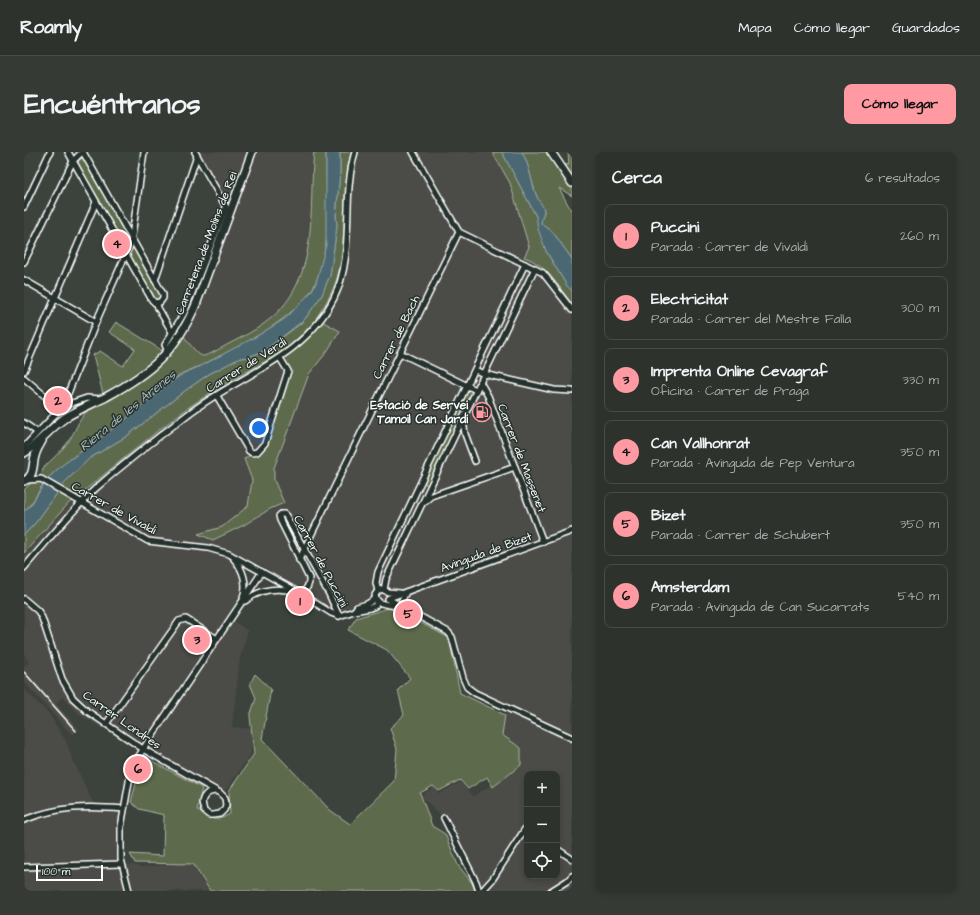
<!DOCTYPE html>
<html lang="es">
<head>
<meta charset="utf-8">
<style>
	body { margin:0; font-family:"Architects Daughter",sans-serif; background:#353a35; color:#f1f3f6 }
	.controls { position:absolute; right:12px; bottom:12px; display:grid; overflow:hidden; border-radius:8px; box-shadow:0 2px 6px #0003 }
	.controls button { width:36px; height:36px; display:grid; place-items:center; padding:0; border:0; border-bottom:1px solid #484d49; background:#2d322d; color:#f1f3f6; font:20px sans-serif }
	.scale { position:absolute; left:12px; bottom:10px; width:67px; box-sizing:border-box; padding-left:4px; border:2px solid #fff; border-top:0; font-size:11px; line-height:14px; white-space:nowrap; color:#fff; -webkit-text-stroke:3px #26332d; paint-order:stroke }
	.you { position:absolute; left:235px; top:276px; width:14px; height:14px; margin:-10px; border:3px solid #fff; border-radius:50%; background:#1a73e8; box-shadow:0 0 0 6px #1a73e833 }
	.badge { display:grid; place-items:center; width:26px; height:26px; border-radius:50%; background:#ff9aa2; color:#111; font-size:13px; font-weight:700 }
	.pin { position:absolute; translate:-50% -50%; border:2px solid #fff; box-shadow:0 1px 4px #0006 }
	.list { margin:0; padding:0; list-style:none }
	h2 { display:flex; justify-content:space-between; align-items:center; height:52px; margin:0; padding:0 16px; font-size:17px }
	h2 small { font-size:13px; font-weight:400; color:#a7aaaa }
	.list li { display:grid; grid-template-columns:26px 1fr auto; gap:12px; align-items:center; box-sizing:border-box; height:64px; margin:0 8px 8px; padding:0 8px; border:1px solid #484d49; border-radius:8px }
	.list b { display:block; font-size:15px; white-space:nowrap }
	.list p { margin:0; font-size:13px; white-space:nowrap; color:#a7aaaa }
	.list em { font-size:13px; font-style:normal; color:#a7aaaa }
	.icon { flex:none; width:22px; height:22px; fill:none; stroke:currentColor; stroke-width:2; stroke-linecap:round; stroke-linejoin:round }
	.map { position:relative; flex:none; width:548px; height:739px; overflow:hidden; border-radius:8px }
	header { display:flex; align-items:center; gap:24px; box-sizing:border-box; height:56px; padding:0 20px; background:#2d322d; border-bottom:1px solid #484d49 }
	header strong { font-size:19px }
	nav { display:flex; gap:22px; margin-inline-start:auto; font-size:14px }
	.intro { display:flex; align-items:center; justify-content:space-between; box-sizing:border-box; height:96px; padding:0 24px }
	h1 { margin:0; font-size:28px }
	.button { padding:10px 18px; border-radius:8px; background:#ff9aa2; color:#111; font-size:14px; font-weight:700 }
	main { display:flex; gap:24px; padding:0 24px }
	aside { flex:1; background:#2d322d; border-radius:8px; box-shadow:0 2px 6px #0003 }
	.map>svg:first-child { display:block }
	.built { fill:#4c4c46; fill-rule:evenodd }
	.green { fill:#5d6b4c; stroke:#aeb5a6 }
	.water { fill:#4c6872; stroke:#94a4aa }
	.lines { fill:none; stroke-linecap:round; stroke-linejoin:round }
	.street-casing { stroke:#fff; stroke-width:8 }
	.secondary-casing { stroke:#fff; stroke-width:10 }
	.street { stroke:#26332d; stroke-width:5 }
	.secondary { stroke:#26332d; stroke-width:7 }
	.rail { stroke:#fff; stroke-width:1.5 }
	.labels { text-anchor:middle; stroke-width:3; stroke-linejoin:round; paint-order:stroke }
	.street-label { font-size:12px; fill:#fff; stroke:#26332d }
	.poi-label { font-size:12px; font-weight:bold; fill:#fff; stroke:#26332d; text-anchor:end }
	.water-label { font-size:13px; font-style:italic; fill:#aebbc0; stroke:#26332d }
</style>
</head>
<body>
<header>
<strong>Roamly</strong>
<nav><a>Mapa</a><a>Cómo llegar</a><a>Guardados</a></nav>
</header>
<div class="intro"><h1>Encuéntranos</h1><a class="button">Cómo llegar</a></div>
<main>
<div class="map">
<svg width="548" height="739" viewBox="0 0 548 739">
	<rect width="100%" height="100%" fill="#3c423c"/>
	<filter id="ink" filterUnits="userSpaceOnUse"><feTurbulence type="fractalNoise" baseFrequency=".025" numOctaves="2"/><feDisplacementMap in="SourceGraphic" scale="8" xChannelSelector="R" yChannelSelector="G"/><feConvolveMatrix kernelMatrix="1 2 1 2 8 2 1 2 1" color-interpolation-filters="sRGB"/></filter>
	<g filter="url(#ink)">
		<g class="built">
			<polygon points="174,0 290,0 285,94 277,123 270,138 257,156 239,172 188,201 179,204 176,203 171,199 155,177 165,159 203,54"/>
			<path d="M327,0H468L486,31L505,95L500,105L508,108L522,118L548,152V739H455L420,666L397,644L410,635L415,642L436,630L449,644L495,616V597L473,586L485,557L443,535L428,485L363,447L315,464L274,440L240,415L211,401L206,407L216,419L219,431L218,439L214,451L204,465L224,479L216,506L208,575L229,577L227,602L201,639L180,638L55,562L38,545L32,552L55,577L48,583L0,530V514L5,511L0,501V401L45,351L131,281L162,257L197,234L253,203L263,217L237,296L220,307L228,328L224,354L198,375L175,382L189,388L220,373L246,357L260,351L250,328V316L285,222L292,214L316,179L292,167L309,137L314,123L318,98L323,15ZM503,622H533V724H503Z"/>
			<polygon points="0,537 25,562 42,589 48,606 71,655 100,657 97,711 118,715 167,711 184,739 0,739"/>
		</g>
		<g class="green">
			<path d="M290,0H302L303,81C302,96 296,127 287,139C263,172 214,195 178,213C172,216 165,218 159,221C138,234 121,252 102,267C77,287 48,303 25,325C15,335 12,349 0,359V338L18,320L19,316C27,308 37,300 44,290C51,280 54,269 62,260L58,251L79,242L69,203L76,199L99,214L111,197L85,180L92,170L139,199L150,186L155,177C159,183 173,204 179,204C181,204 185,202 188,201C207,190 229,181 246,167C297,125 284,57 290,0Z"/>
			<path d="M316,0H327C317,40 324,82 314,123C310,139 301,153 292,166L316,179L302,201L285,222L250,316V328L260,351L246,357L220,373L189,388L174,382L198,375L224,354L228,328L220,307L237,296L264,220L253,203L197,234L162,257L131,281L45,351L0,401V383L13,369L42,329L66,306L103,284L162,238L185,222L216,206L224,205L240,199L276,172L281,167L298,143L303,130L306,124L313,74L312,64L316,20Z"/>
			<path d="M468,0H478L512,64L522,99L543,134L548,139V152C534,134 522,112 500,105L505,95L486,31Z"/>
			<path d="M498,0H523L532,11L545,13L544,0H548V44L535,36L548,60V107L528,79L517,72C517,67 519,64 520,60C520,54 515,50 513,45C507,30 506,14 498,0Z"/>
			<polygon points="59,6 61,7 104,84 101,88 95,86 56,15 54,12 55,8"/>
			<polygon points="109,97 112,99 137,144 135,148 131,148 105,104 106,99"/>
			<polygon points="445,238 447,239 448,243 405,333 402,333 400,328 443,239"/>
			<path d="M364,456L382,463L425,486L436,541L481,563L478,583L497,596V613L469,635L463,625L444,637L436,628L415,639L409,634L396,641L408,674L421,682L434,713L448,731L451,739H186L169,712L111,711L106,702L139,704L140,663L115,657L107,650L117,613L126,608L178,636L173,658C187,667 190,671 206,662L205,639L230,602L226,564L232,546L226,532L231,522L247,537L238,587L306,658L326,672L370,629L373,597L366,576L380,563L374,538L386,526L363,498L324,478L332,466Z"/>
		</g>
		<g class="water">
			<polygon points="302,0 316,0 316,20 312,64 313,74 306,124 303,130 298,143 281,167 240,199 224,205 216,206 185,222 162,238 103,284 66,306 42,329 13,369 0,383 0,359 7,353 23,327 37,314 102,267 144,232 160,221 177,214 233,184 262,166 287,140 292,131 302,93"/>
			<path d="M478,0H498C506,14 507,30 513,45C515,50 520,54 520,59C519,64 517,67 517,72L528,79L548,107V139L543,134L522,99L514,77L512,64Z"/>
		</g>
		<g class="lines">
			<defs>
				<g id="street">
					<polyline points="44,0 128,148 131,151 136,150 139,146 139,142 59,0"/>
					<polyline points="389,0 435,80 519,121 548,158"/>
					<polyline points="0,55 26,0"/>
					<polyline points="0,110 49,9 58,0"/>
					<polyline points="0,128 72,170"/>
					<polyline points="131,128 173,4"/>
					<polyline points="133,151 134,156 148,180"/>
					<polyline points="144,199 141,193 160,161 202,55 171,0"/>
					<polyline points="376,201 452,238"/>
					<polyline points="451,218 460,222 530,238 548,239"/>
					<polyline points="0,219 72,50"/>
					<polyline points="0,226 35,256"/>
					<polyline points="456,230 464,244 519,390"/>
					<polyline points="193,244 225,299 228,301 233,300 241,291 264,219 256,206"/>
					<polyline points="39,254 63,246 77,247"/>
					<polyline points="439,268 441,282 451,309"/>
					<polyline points="0,271 13,280"/>
					<polyline points="0,295 39,254 72,170 107,91 120,0"/>
					<polyline points="3,328 17,327 124,389 184,396 205,402 274,440 307,461 315,464 330,459 346,456 351,454 354,449"/>
					<polyline points="400,350 407,344 491,315"/>
					<path d="M210,407C219,417 224,432 219,445"/>
					<polyline points="275,408 435,80"/>
					<path d="M0,416C23,389 46,361 71,337C100,311 132,287 163,263C214,223 279,208 310,146C332,101 317,47 331,0"/>
					<polyline points="360,438 362,427 511,116"/>
					<polyline points="354,439 352,431 354,420 501,112"/>
					<path d="M376,441L364,440L358,437L354,439L351,443C352,446 352,448 354,450C357,452 372,454 376,454"/>
					<path d="M278,442C282,437 286,433 285,426L256,368L255,364L257,362H260L262,364L305,442L315,464"/>
					<polyline points="365,446 548,379"/>
					<path d="M0,447L14,459L18,466L38,527L49,546L63,559L119,597L196,641L201,646L202,653L200,658L196,662L189,663H185L180,659L178,650C180,643 183,640 191,639"/>
					<polyline points="364,447 424,480 428,485 439,526 443,535 451,541 548,586"/>
					<path d="M221,449C235,438 251,435 268,439"/>
					<polyline points="381,457 378,448 382,440"/>
					<polyline points="330,459 333,455 343,452 352,446"/>
					<polyline points="82,572 155,469 162,467 193,487"/>
					<polyline points="420,666 452,730 455,739"/>
					<path d="M0,668C35,654 63,654 100,657"/>
					<polyline points="533,697 548,707"/>
					<polyline points="0,715 97,712"/>
					<polyline points="105,739 97,707 97,675 106,624 113,607 123,591 238,420"/>
					<polyline points="458,739 468,728 503,674"/>
					<polyline points="527,739 543,729 548,724"/>
				</g>
				<g id="secondary">
					<polyline points="527,0 548,31"/>
					<path d="M0,301L6,297C18,287 28,275 41,266C53,258 68,252 82,245C128,220 152,199 173,150L228,0"/>
					<path d="M0,329C11,324 8,313 11,304C12,299 15,294 18,289"/>
				</g>
			</defs>
			<use href="#street" class="street-casing"/>
			<use href="#secondary" class="secondary-casing"/>
			<use href="#street" class="street"/>
			<use href="#secondary" class="secondary"/>
			<polyline class="rail" points="0,520 52,579"/>
		</g>
	</g>
	<defs>
		<symbol id="fuel-ring" viewBox="-11 -11 22 22"><circle r="9.5" fill="#26332d" stroke="#ff9aa2" stroke-width="1.5"/><path d="M-5.5-6h7V0h2V4h1.3V-2.5L3-4.5l.8-.8L6-3V5H2.5V1h-1V6h-7ZM-4.2-4.7v3.2H.2V-4.7Z" fill="#ff9aa2"/></symbol>
	</defs>
	<g fill-rule="evenodd">
		<use href="#fuel-ring" x="447" y="249" width="22" height="22"/>
	</g>
	<g class="labels">
		<g class="street-label">
			<text transform="translate(182 91) rotate(-69)" y="4">Carretera de Molins de Rei</text>
			<text transform="translate(372 185) rotate(-64)" y="4">Carrer de Bach</text>
			<text transform="translate(222 213) rotate(-32)" y="4">Carrer de Verdi</text>
			<text transform="translate(498 306) rotate(69)" y="4">Carrer de Massenet</text>
			<text transform="translate(90 356) rotate(29)" y="4">Carrer de Vivaldi</text>
			<text transform="translate(462 400) rotate(-20)" y="4">Avinguda de Bizet</text>
			<text transform="translate(297 409) rotate(62)" y="4">Carrer de Puccini</text>
			<text transform="translate(98 568) rotate(35)" y="4">Carrer Londres</text>
		</g>
		<g class="poi-label">
			<text x="444" y="257">Estació de Servei<tspan x="444" dy="14">Tamoil Can Jardí</tspan></text>
		</g>
		<g class="water-label">
			<text transform="translate(103 258) rotate(-39)" y="5">Riera de les Arenes</text>
		</g>
	</g>
</svg>
<div class="controls">
<button>+</button>
<button>−</button>
<button><svg class="icon" aria-label="locate" viewBox="0 0 24 24"><circle cx="12" cy="12" r="6"/><path d="M12 2v4M12 18v4M2 12h4M18 12h4"/></svg></button>
</div>
<div class="scale">100 m</div>
<div class="you"></div>
<div class="pin badge" style="left:276px;top:449px">1</div>
<div class="pin badge" style="left:34px;top:249px">2</div>
<div class="pin badge" style="left:173px;top:488px">3</div>
<div class="pin badge" style="left:93px;top:92px">4</div>
<div class="pin badge" style="left:384px;top:462px">5</div>
<div class="pin badge" style="left:114px;top:617px">6</div>
</div>
<aside>
<h2>Cerca<small>6 resultados</small></h2>
<ul class="list">
<li><span class="badge">1</span><div><b>Puccini</b><p>Parada · Carrer de Vivaldi</p></div><em>260 m</em></li>
<li><span class="badge">2</span><div><b>Electricitat</b><p>Parada · Carrer del Mestre Falla</p></div><em>300 m</em></li>
<li><span class="badge">3</span><div><b>Imprenta Online Cevagraf</b><p>Oficina · Carrer de Praga</p></div><em>330 m</em></li>
<li><span class="badge">4</span><div><b>Can Vallhonrat</b><p>Parada · Avinguda de Pep Ventura</p></div><em>350 m</em></li>
<li><span class="badge">5</span><div><b>Bizet</b><p>Parada · Carrer de Schubert</p></div><em>350 m</em></li>
<li><span class="badge">6</span><div><b>Amsterdam</b><p>Parada · Avinguda de Can Sucarrats</p></div><em>540 m</em></li>
</ul>
</aside>
</main>
</body>
</html>
